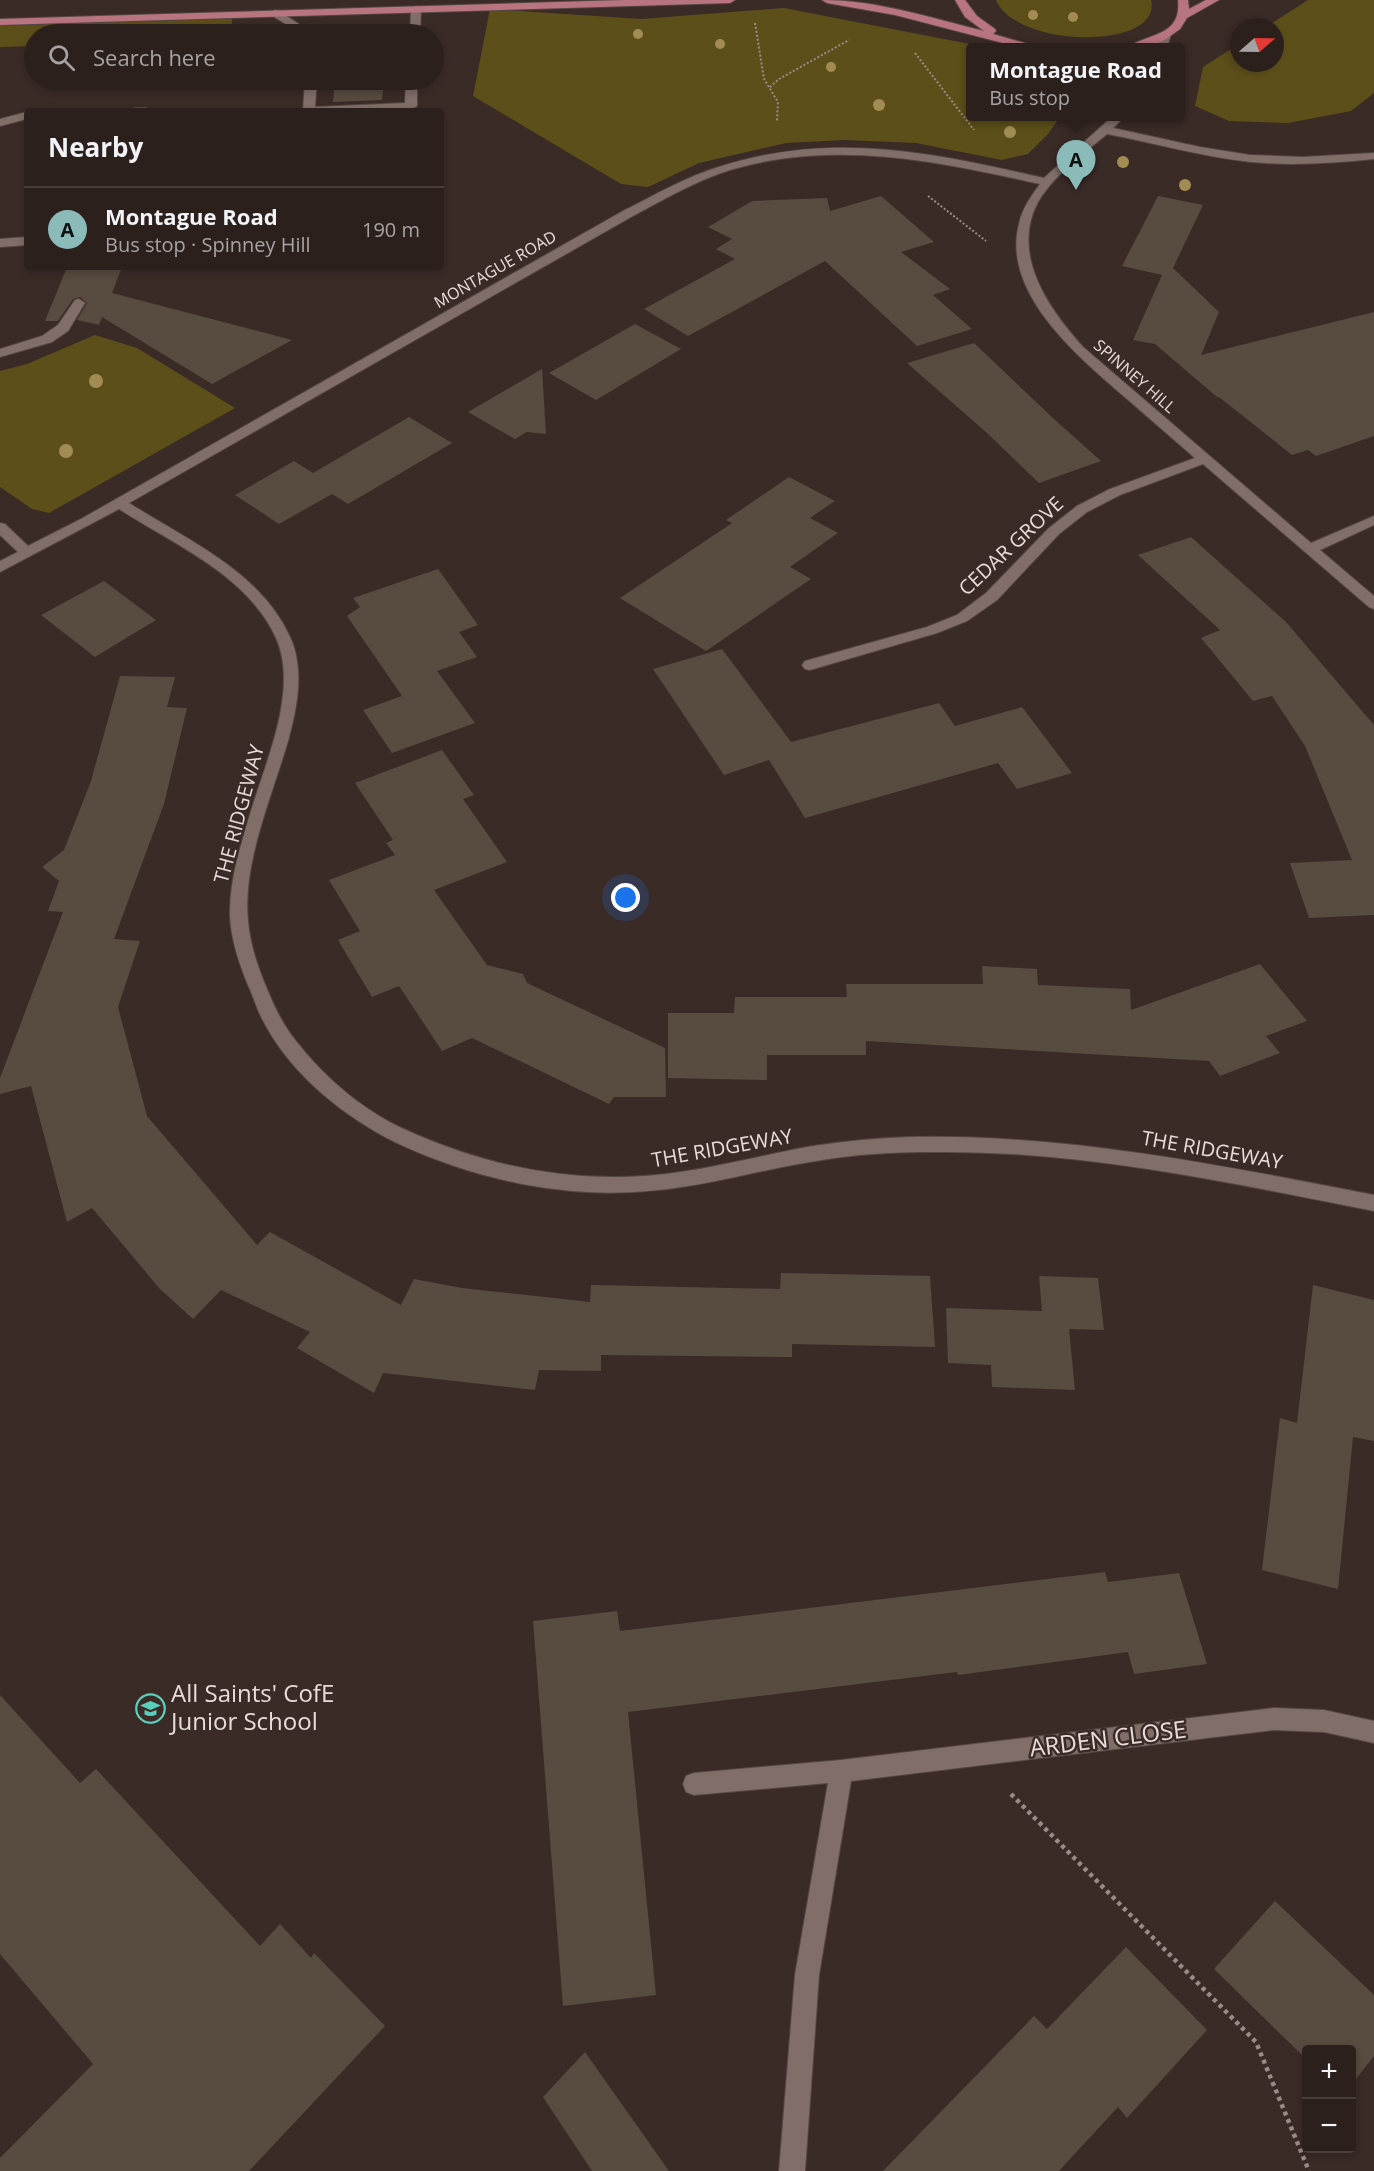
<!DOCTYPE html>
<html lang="en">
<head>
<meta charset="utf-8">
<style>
	body { margin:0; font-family:"Open Sans",sans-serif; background:#382d2a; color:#f1f3f6 }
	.controls { position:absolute; right:18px; bottom:18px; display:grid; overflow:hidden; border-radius:6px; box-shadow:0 3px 9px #0003 }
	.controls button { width:54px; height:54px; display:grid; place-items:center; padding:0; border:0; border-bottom:2px solid #483e3b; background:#2c201d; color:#f1f3f6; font:30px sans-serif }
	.compass { position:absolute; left:1230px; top:18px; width:54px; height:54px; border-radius:50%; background:#2c201d; box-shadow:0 3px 9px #0003; rotate:70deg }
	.you { position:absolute; left:626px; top:898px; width:21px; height:21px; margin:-15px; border:4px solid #fff; border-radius:50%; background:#1a73e8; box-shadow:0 0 0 9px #1a73e833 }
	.badge { display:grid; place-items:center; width:39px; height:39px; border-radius:50%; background:#8bbbb9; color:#111; font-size:20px; font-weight:700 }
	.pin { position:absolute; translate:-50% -50px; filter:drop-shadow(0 2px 3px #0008) }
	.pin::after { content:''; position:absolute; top:32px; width:21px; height:18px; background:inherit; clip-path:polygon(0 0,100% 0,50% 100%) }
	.popup { position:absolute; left:966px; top:43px; width:219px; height:78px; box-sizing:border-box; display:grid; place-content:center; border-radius:6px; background:#2c201d; filter:drop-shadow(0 2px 4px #0005); font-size:20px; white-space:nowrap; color:#a6a3a4 }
	.popup b { font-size:22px; color:#f1f3f6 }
	.popup::after { content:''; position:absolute; left:50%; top:100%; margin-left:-12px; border:12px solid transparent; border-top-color:#2c201d }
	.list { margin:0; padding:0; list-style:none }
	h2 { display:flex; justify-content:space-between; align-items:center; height:78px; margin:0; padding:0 24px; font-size:26px }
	h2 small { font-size:20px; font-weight:400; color:#a6a3a4 }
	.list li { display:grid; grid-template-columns:39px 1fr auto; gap:18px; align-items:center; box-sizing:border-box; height:84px; padding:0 24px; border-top:2px solid #483e3b }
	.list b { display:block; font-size:22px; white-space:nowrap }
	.list p { margin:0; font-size:20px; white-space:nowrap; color:#a6a3a4 }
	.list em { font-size:20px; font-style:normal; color:#a6a3a4 }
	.icon { flex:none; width:33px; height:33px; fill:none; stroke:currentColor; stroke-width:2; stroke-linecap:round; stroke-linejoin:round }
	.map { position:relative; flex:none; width:1374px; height:2171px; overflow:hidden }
	.search { position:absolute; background:#2c201d; box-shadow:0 3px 9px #0003; left:24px; top:24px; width:420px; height:66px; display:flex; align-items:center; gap:15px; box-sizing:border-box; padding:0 21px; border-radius:33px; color:#a6a3a4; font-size:22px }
	.panel { position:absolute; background:#2c201d; box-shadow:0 3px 9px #0003; left:24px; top:108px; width:420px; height:162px; border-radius:6px }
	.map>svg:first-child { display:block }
	.green { fill:#5d4f1a }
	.building { fill:#584b3f }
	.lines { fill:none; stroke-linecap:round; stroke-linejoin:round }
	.minor-casing { stroke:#554744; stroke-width:2 }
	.major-casing { stroke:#554744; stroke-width:2 }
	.path-far1 { stroke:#998c88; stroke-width:2; stroke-dasharray:2 2; stroke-linecap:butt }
	.path { stroke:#998c88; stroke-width:4.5; stroke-dasharray:4 4; stroke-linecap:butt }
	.minor { fill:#816e68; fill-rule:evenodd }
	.major { fill:#b87580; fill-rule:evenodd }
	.tree { fill:#a28c54 }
	.labels { text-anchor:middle; stroke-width:5; stroke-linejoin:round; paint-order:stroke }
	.far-street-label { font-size:16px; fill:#e7dcd9; stroke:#3b2b27 }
	.street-label { font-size:20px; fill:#e7dcd9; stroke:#3b2b27 }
	.near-poi-label { font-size:24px; fill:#e7dcd9; stroke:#3b2b27; text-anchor:start }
	.near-street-label { font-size:24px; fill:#e7dcd9; stroke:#3b2b27 }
</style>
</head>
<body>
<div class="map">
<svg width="1374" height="2171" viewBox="0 0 1374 2171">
	<rect width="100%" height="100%" fill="#3b2b27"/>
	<g class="green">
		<path d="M996,0H1151C1163,50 1016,49 996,0Z"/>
		<polygon points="1308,0 1374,0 1374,93 1351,111 1288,123 1229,121 1195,106 1203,67 1239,44 1239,63 1275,63 1275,27 1266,27"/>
		<polygon points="784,8 985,47 971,48 971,116 1060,117 1048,134 1028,154 1002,160 916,143 844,140 786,143 699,163 648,187 621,184 473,96 490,9 641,19"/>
		<polygon points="233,14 230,34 34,34 34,46 0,47 0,22"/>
		<polygon points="95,335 137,348 235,408 49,513 32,509 0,487 0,371 27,364"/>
	</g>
	<g class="building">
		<polygon points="335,80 384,80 382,100 333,102"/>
		<polygon points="881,196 934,242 901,252 950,289 933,295 972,329 917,346 825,261 688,336 644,309 735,259 716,249 732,239 708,227 752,201 827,198 830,211"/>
		<polygon points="1158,196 1203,205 1173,268 1219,312 1201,355 1374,312 1374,436 1316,456 1308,450 1292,455 1219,397 1217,397 1155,344 1133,340 1162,275 1122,266"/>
		<polygon points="67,267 122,267 112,293 292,340 212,384 102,317 99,325 77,320 87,303 80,297 73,299 58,321 45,321"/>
		<polygon points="635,324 681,349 596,400 549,373"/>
		<polygon points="974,343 1054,419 1101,461 1039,483 987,433 907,363"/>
		<polygon points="542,369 546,434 527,432 515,439 468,412"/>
		<polygon points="409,417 452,443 348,504 332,494 279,524 235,495 294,461 313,473"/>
		<polygon points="789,477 835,501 810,518 838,533 790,567 811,579 706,651 620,598 732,523 726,520"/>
		<polygon points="1191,537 1286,622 1374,725 1374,915 1309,918 1290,863 1352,860 1305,746 1272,696 1253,701 1201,638 1220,630 1138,555"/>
		<polygon points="438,569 478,625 459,632 477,657 437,671 475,723 392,753 363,710 402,696 347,616 360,607 353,598"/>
		<polygon points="104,581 156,620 95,657 41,615"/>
		<polygon points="722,649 791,742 939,703 955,726 1022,707 1072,773 1017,789 998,763 805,818 769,760 724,775 653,669"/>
		<polygon points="120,676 175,677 167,707 187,708 164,804 114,939 140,941 118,1007 147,1116 257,1245 270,1232 401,1305 414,1279 462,1288 590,1302 591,1285 780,1289 781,1273 930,1276 935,1347 792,1344 792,1357 601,1355 601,1371 539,1370 535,1390 383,1373 374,1393 297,1348 310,1332 221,1290 193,1319 160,1289 92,1208 67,1222 31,1086 0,1094 0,1078 63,912 48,911 59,881 42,867 64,850 91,781"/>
		<polygon points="442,750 474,795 463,799 507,862 434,890 487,965 523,974 527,983 665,1048 666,1097 614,1097 609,1104 472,1038 442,1051 399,986 372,997 338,940 360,931 329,880 395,855 386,843 393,840 355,783"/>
		<polygon points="1260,964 1307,1021 1266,1036 1280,1053 1220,1076 1209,1061 866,1041 866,1055 767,1055 767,1080 668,1078 668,1013 734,1013 735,997 847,997 846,984 983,984 982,966 1037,969 1038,985 1130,989 1131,1010"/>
		<polygon points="1039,1276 1098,1278 1104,1330 1069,1329 1075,1390 992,1387 991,1365 948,1363 946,1308 1042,1311"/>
		<polygon points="1313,1285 1374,1300 1374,1441 1353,1437 1338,1589 1262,1570 1280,1418 1297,1423"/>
		<polygon points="1105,1572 1108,1582 1179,1573 1207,1664 1134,1674 1128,1652 958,1675 957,1672 628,1712 656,1995 563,2006 533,1621 617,1611 620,1631"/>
		<polygon points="0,1695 80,1783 96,1769 260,1946 280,1924 311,1958 314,1953 385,2026 249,2171 0,2171 0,2158 93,2064 0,1954"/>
		<polygon points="1275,1901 1374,1995 1374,2056 1352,2084 1352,2049 1306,2049 1306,2059 1214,1969"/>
		<polygon points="1126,1947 1207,2030 1127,2118 1118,2107 1059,2171 883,2171 1034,2016 1047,2029"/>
		<polygon points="585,2052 669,2171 592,2171 543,2097"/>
	</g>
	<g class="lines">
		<defs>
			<g id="minor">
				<polygon points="416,6 421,9 420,34 410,34 411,9"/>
				<polygon points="275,10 279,11 314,34 302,34 271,15 270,13"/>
				<polygon points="1166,31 1171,34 1167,48 1156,48 1161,34"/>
				<path d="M305,80H317L315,107L405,103L406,80H417V106C406,115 323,111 303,111Z"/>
				<polygon points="135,108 146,108 152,111 129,111"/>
				<polygon points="27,112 27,119 0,126 0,119"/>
				<path d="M1113,116H1125L1113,128L1200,147L1250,155L1303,157L1374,153V159C1333,163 1292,166 1251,162C1202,157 1155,143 1107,134C1083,154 1054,175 1038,202C1010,255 1049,309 1083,347L1311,543L1374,516V525L1320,550L1374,596V609L1369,607L1203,464L1120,495L1087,512L1059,534L997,600L967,621L937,633L810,670L805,669L802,665L805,661L927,627L957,615L986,593L1049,528L1077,506L1110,489L1195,458C1172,438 1149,418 1126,398C1080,358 1001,294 1019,224C1022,208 1031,197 1040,184C937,161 834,139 730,170C695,181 663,200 631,217L129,503C187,540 260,571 290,637C305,669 297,708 288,741C272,796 242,864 248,921C250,945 258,968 267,989C274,1006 281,1021 292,1036C324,1078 366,1114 415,1134C491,1167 573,1183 656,1175C709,1170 761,1155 813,1146C845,1141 877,1138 910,1137C1068,1134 1220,1165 1374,1195V1211C1227,1182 1082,1150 932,1152C893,1152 855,1154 816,1161C763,1169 711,1185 658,1190C570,1200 478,1181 397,1143C346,1118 294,1077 266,1026C258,1013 254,998 248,985C239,963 231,940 230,916C229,881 241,844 251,811C266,761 299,689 276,638C248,575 173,544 119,509L0,572V561L18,552L0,535V523L5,524L28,546L81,519L623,211C655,195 687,176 722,166C833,131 934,153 1044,178Z"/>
				<polygon points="27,237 27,245 0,247 0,239"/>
				<polygon points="79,299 85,303 68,331 52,342 0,357 0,349 42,336 58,325 75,300"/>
				<polygon points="1274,1708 1324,1710 1374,1721 1374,1743 1324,1732 1274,1730 851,1781 819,1975 805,2171 779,2171 795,1975 828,1783 694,1795 686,1792 683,1784 686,1776 694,1773 841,1760"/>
			</g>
			<g id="major">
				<polygon points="625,0 735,0 730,3 0,25 0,19"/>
				<path d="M822,0C877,0 931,18 984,31L965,17L955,0H965L977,16L995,29L996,31L993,34L1042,48H1022L895,15L827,3Z"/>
				<path d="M1178,0H1188L1189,9L1206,0H1219L1187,18L1180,29L1163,41L1145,48H1126C1148,33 1182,37 1178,0Z"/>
			</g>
		</defs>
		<use href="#minor" class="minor-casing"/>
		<use href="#major" class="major-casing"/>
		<g class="path-far1">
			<polyline points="755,23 764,79 778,102 777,121"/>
			<polyline points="915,53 974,130"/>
			<polyline points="770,87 779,79 849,40"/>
			<polyline points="928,196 986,241"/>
		</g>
		<polyline class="path" points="1011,1794 1256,2042 1309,2171"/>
		<use href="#minor" class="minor"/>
		<use href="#major" class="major"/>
	</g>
	<g class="tree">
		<circle cx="1033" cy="15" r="5"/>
		<circle cx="1073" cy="17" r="5"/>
		<circle cx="638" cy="34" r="5"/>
		<circle cx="720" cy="44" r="5"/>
		<circle cx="831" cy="67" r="5"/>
		<circle cx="879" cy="105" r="6"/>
		<circle cx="1010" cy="132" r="6"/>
		<circle cx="1123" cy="162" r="6"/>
		<circle cx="1185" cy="185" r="6"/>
		<circle cx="96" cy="381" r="7"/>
		<circle cx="66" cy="451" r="7"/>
	</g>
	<defs>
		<symbol id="school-ring" viewBox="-11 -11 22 22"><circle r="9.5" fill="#3b2b27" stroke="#5bcebc" stroke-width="1.5"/><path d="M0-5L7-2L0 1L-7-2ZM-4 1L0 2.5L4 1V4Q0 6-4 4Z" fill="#5bcebc"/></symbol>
	</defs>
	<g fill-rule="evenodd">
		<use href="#school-ring" x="134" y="1692" width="33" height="33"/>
	</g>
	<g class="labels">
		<g class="far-street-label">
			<text transform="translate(495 269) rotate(-30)" y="6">MONTAGUE ROAD</text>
			<text transform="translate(1135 376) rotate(41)" y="6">SPINNEY HILL</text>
		</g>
		<g class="street-label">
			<text transform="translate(1011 546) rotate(-43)" y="7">CEDAR GROVE</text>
			<text transform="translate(239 814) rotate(-75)" y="7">THE RIDGEWAY</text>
			<text transform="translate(722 1148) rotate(-10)" y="7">THE RIDGEWAY</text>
			<text transform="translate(1212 1150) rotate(10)" y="7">THE RIDGEWAY</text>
		</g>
		<g class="near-poi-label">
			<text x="171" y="1702">All Saints' CofE<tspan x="171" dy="28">Junior School</tspan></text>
		</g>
		<g class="near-street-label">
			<text transform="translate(1108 1739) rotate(-7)" y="8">ARDEN CLOSE</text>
		</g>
	</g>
</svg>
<div class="controls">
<button>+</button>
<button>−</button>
</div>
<svg class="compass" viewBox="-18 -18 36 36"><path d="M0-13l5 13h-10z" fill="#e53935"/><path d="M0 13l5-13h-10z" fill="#a6a3a4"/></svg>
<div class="you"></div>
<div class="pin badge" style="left:1076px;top:190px">A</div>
<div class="popup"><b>Montague Road</b>Bus stop</div>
<div class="search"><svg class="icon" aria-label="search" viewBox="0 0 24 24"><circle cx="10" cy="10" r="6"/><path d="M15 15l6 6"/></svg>Search here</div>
<section class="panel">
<h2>Nearby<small></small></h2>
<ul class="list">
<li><span class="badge">A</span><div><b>Montague Road</b><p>Bus stop · Spinney Hill</p></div><em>190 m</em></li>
</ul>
</section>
</div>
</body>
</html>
